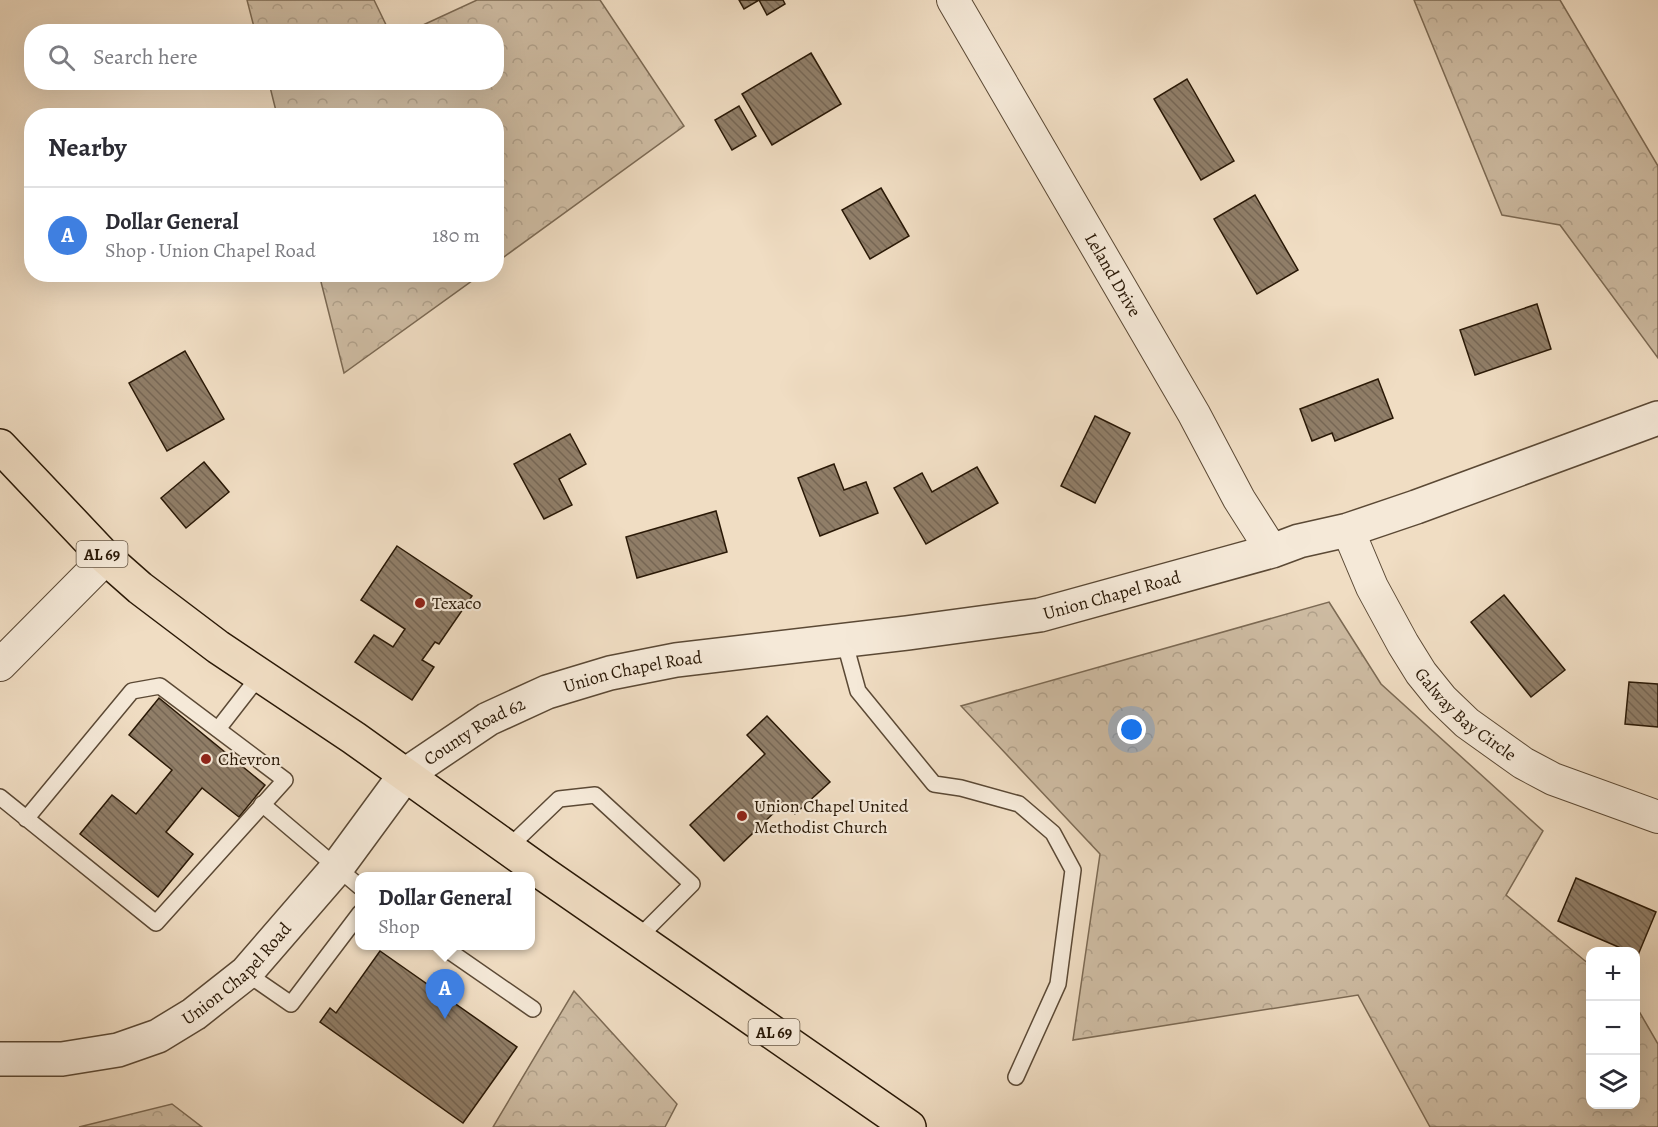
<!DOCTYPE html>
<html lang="en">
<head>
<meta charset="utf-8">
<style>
	body { margin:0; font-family:Alegreya,serif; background:#f7f7f7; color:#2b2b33 }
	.controls { position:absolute; right:18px; bottom:18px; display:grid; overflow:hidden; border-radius:12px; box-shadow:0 6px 24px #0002 }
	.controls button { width:54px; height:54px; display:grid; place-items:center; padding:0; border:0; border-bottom:2px solid #e1e1e2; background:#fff; color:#2b2b33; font:30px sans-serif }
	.you { position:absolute; left:1132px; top:730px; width:21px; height:21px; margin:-15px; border:4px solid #fff; border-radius:50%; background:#1a73e8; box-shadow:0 0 0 9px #1a73e833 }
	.badge { display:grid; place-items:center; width:39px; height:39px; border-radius:50%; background:#0b8043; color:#fff; font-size:20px; font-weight:700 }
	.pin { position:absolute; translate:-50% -50px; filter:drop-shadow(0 2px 3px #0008) }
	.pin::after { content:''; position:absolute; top:32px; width:21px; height:18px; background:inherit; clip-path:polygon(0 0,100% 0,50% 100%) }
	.popup { position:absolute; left:355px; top:872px; width:180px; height:78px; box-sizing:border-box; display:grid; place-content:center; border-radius:12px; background:#fff; filter:drop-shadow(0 2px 4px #0005); font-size:20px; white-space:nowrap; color:#7c7c81 }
	.popup b { font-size:22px; color:#2b2b33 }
	.popup::after { content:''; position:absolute; left:50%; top:100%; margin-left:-12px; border:12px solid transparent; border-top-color:#fff }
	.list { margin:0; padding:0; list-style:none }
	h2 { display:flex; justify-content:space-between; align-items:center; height:78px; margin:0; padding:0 24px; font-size:26px }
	h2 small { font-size:20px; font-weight:400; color:#7c7c81 }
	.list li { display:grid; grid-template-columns:39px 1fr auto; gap:18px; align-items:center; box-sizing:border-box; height:96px; padding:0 24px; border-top:2px solid #e1e1e2 }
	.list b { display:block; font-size:22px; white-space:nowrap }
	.list p { margin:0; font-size:20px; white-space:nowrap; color:#7c7c81 }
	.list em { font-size:20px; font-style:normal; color:#7c7c81 }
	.icon { flex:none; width:33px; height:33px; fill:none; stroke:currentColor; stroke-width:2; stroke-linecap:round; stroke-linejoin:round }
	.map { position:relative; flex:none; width:1658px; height:1127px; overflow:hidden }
	.search { position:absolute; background:#fff; box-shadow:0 6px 24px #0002; left:24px; top:24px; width:480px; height:66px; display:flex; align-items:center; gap:15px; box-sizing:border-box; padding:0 21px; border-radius:24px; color:#7c7c81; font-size:22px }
	.panel { position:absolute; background:#fff; box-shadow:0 6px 24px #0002; left:24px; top:108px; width:480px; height:174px; border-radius:24px }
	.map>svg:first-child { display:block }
	.forest { fill:url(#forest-crowns); stroke:#7c6a54; stroke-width:1.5 }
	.building { fill:url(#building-back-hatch); stroke:#291806; stroke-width:1.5 }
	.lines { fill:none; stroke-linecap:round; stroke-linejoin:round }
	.service-casing { stroke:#5b4935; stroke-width:18 }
	.minor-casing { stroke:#5b4935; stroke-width:34 }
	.tertiary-casing { stroke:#5b4935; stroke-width:36 }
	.primary-casing { stroke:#291806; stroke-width:36 }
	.service { stroke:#f5e9d8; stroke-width:15 }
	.minor { stroke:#f5e9d8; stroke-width:32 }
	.tertiary { stroke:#f5e9d8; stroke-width:33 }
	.primary { stroke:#f0ddc3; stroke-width:33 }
	.poi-dot { fill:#8f2418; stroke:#f5e9d8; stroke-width:2 }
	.labels { text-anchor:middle; stroke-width:4.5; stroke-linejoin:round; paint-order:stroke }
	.shield { fill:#f5e9d8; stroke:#665745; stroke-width:1.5 }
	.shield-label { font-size:16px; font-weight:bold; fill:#291806 }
	.street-label { font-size:18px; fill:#291806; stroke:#f5e9d8 }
	.poi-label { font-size:18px; fill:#291806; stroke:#f5e9d8; text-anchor:start }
</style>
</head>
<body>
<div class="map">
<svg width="1658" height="1127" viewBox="0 0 1658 1127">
	<defs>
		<pattern id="forest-crowns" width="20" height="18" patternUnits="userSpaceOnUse" patternTransform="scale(1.5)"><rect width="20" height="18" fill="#cebca3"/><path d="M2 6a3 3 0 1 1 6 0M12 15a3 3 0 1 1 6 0" fill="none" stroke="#b1a18b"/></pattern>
		<pattern id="building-back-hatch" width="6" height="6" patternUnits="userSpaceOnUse" patternTransform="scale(1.5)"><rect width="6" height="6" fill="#907e68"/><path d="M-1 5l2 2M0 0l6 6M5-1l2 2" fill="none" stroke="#766654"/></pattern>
	</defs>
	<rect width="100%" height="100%" fill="#f0ddc3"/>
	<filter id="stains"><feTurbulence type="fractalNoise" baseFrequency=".00333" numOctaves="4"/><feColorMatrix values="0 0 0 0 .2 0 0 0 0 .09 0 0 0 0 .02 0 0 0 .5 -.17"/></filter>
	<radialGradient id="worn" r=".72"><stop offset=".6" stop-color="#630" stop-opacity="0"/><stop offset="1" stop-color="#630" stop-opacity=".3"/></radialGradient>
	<g class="forest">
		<polygon points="247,0 374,0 389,31 255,31"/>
		<polygon points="477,0 600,0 684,126 497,262 496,116 277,115 269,83 496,82 496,32 410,31"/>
		<polygon points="1414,0 1560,0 1658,166 1658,358 1560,225 1502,215"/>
		<polygon points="319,274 480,274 480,275 344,373"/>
		<polygon points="1329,602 1381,684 1543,831 1506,895 1590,965 1590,1104 1636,1104 1636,1006 1658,1044 1658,1127 1430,1127 1358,995 1073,1040 1100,854 961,706"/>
		<polygon points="574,991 677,1104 665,1127 493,1127"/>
		<polygon points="172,1104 202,1127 79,1127"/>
	</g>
	<g class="building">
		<polygon points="739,0 783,0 785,4 767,15 759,0 744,9"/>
		<polygon points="811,53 841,104 772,145 742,94"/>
		<polygon points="1187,79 1234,161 1201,180 1154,99"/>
		<polygon points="739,106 756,136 732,150 715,120"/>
		<polygon points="881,188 909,236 870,259 842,210"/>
		<polygon points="1255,195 1298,270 1257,294 1214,219"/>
		<polygon points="1537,304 1551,349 1475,375 1460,330"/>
		<polygon points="185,351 224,419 167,451 129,383"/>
		<polygon points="1378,379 1393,418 1335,441 1332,433 1312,441 1300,409"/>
		<polygon points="1095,416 1130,433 1095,503 1061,486"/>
		<polygon points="570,434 586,464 559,479 572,505 544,519 514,464"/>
		<polygon points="204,462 229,492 186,528 161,498"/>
		<polygon points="834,464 844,490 866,482 878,513 820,536 798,478"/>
		<polygon points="977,467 998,503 926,544 894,488 922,473 932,492"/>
		<polygon points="716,511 727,552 637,578 626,537"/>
		<polygon points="397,546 472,596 439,644 435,642 422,660 434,667 412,700 355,662 374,635 393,647 405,629 361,600"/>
		<polygon points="1504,595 1565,670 1531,697 1471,622"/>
		<polygon points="1629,682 1658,684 1658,727 1625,724"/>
		<polygon points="159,698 265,785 239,817 202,788 166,832 193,854 158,897 80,834 112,795 136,814 172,770 129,735"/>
		<polygon points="767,716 830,782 795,814 784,803 724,861 690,825 765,754 747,735"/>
		<polygon points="1576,878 1656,912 1638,955 1636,954 1636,952 1630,952 1558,921"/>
		<polygon points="380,951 517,1047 463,1123 320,1022 330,1008 336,1013"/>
	</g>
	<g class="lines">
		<defs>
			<g id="service">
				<polyline points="844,640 858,691 934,784 961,788 1019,804 1053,833 1073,870 1058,984 1016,1077"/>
				<polyline points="218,729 260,675"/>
				<polyline points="0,797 156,923 285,780 160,686 132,691 26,819"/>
				<polyline points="262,804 360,887"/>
				<polyline points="508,848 559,799 595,795 692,884 637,939"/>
				<polyline points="442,946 533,1009"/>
				<polyline points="246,973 291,1004 360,913"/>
			</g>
			<g id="minor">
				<path id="s1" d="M953,0L1194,414L1239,499L1272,551"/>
				<path id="s2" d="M1348,530L1372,587L1403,644L1421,673L1442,699L1467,723L1523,763L1553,779L1658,817"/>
				<polyline points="0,665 106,558"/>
			</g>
			<g id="tertiary">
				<path id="s3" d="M0,1059H62L118,1050L158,1036L194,1014L246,973L336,869L405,775L488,719L547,692L610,673L676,660L907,633L1040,615L1272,551L1299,541L1348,530L1416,507L1658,418"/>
			</g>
			<polyline id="primary" points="0,446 106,558 140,588 218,647 354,738 544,874 909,1127"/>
		</defs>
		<use href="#service" class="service-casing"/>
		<use href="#minor" class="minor-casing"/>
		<use href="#tertiary" class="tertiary-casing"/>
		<use href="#primary" class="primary-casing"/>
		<use href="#service" class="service"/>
		<use href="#minor" class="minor"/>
		<use href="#tertiary" class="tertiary"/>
		<use href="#primary" class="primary"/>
	</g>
	<g class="poi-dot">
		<circle cx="420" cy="603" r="6"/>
		<circle cx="206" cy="759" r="6"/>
		<circle cx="742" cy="816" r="6"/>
	</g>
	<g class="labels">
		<g class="shield">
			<rect x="76.5" y="541" width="51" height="26" rx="4.5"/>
			<rect x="748.5" y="1019" width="51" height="26" rx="4.5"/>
		</g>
		<g class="shield-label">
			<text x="102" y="560">AL 69</text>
			<text x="774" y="1038">AL 69</text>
		</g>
		<g class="street-label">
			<text dy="6" stroke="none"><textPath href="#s1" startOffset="318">Leland Drive</textPath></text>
			<text dy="6" stroke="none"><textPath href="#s3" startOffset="1263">Union Chapel Road</textPath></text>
			<text dy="6" stroke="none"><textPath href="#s3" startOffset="777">Union Chapel Road</textPath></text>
			<text dy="6" stroke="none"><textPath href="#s2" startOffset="222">Galway Bay Circle</textPath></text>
			<text dy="6" stroke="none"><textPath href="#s3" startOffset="606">County Road 62</textPath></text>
			<text dy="6" stroke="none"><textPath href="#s3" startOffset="262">Union Chapel Road</textPath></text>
		</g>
		<g class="poi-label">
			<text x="432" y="609">Texaco</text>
			<text x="218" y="765">Chevron</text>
			<text x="754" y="812">Union Chapel United<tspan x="754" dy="21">Methodist Church</tspan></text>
		</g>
	</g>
	<rect width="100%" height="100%" filter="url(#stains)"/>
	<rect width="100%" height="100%" fill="url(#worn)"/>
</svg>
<div class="controls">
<button>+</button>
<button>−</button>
<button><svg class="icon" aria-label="layers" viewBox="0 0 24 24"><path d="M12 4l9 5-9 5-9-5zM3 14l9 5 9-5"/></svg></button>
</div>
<div class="you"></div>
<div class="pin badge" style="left:445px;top:1019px;background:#3f7fe0">A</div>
<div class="popup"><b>Dollar General</b>Shop</div>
<div class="search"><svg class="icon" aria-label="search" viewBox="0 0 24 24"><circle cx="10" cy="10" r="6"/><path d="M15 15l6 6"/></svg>Search here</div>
<section class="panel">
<h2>Nearby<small></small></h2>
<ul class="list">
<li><span class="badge" style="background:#3f7fe0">A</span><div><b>Dollar General</b><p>Shop · Union Chapel Road</p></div><em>180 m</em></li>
</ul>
</section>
</div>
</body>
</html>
